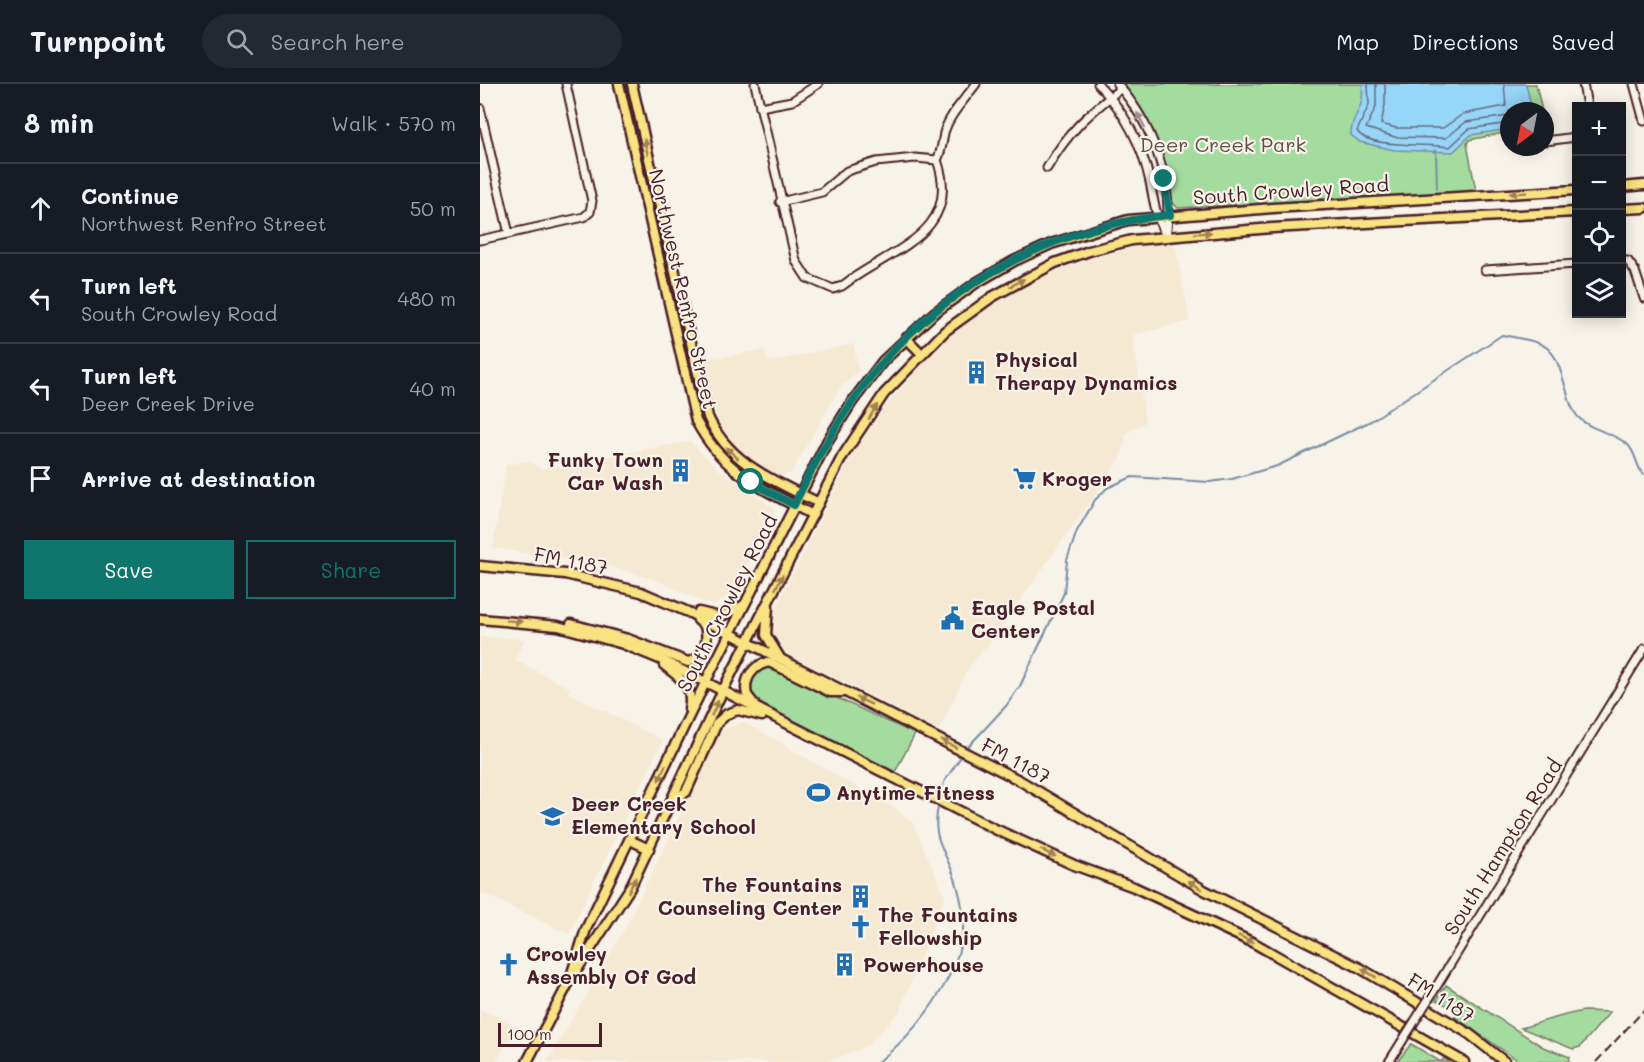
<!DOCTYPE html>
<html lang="en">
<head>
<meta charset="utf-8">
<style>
	body { margin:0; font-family:Mali,sans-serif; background:#242831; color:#f1f3f6 }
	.controls { position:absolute; right:18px; top:18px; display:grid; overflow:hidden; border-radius:0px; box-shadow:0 3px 15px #0003 }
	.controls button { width:54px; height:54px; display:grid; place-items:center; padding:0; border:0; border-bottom:2px solid #363941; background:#171b24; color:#f1f3f6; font:30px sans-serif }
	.compass { position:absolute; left:1020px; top:18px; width:54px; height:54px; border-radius:50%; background:#171b24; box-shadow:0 3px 15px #0003; rotate:212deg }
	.scale { position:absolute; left:18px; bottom:15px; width:104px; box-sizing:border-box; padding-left:6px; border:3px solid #4a1f2b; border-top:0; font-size:16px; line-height:21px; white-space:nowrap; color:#4a1f2b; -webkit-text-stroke:4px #f7f3e8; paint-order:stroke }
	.stop { position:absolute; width:18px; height:18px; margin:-14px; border:4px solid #0f766e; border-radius:50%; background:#fff }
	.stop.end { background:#0f766e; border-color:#fff; box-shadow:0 2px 6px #0008 }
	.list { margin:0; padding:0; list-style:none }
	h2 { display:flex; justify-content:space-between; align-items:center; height:78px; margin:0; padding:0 24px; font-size:26px }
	h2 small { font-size:20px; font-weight:400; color:#9ea1a6 }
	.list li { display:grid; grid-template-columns:39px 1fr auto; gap:18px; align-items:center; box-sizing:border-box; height:90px; padding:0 24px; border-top:2px solid #363941 }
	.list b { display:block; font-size:22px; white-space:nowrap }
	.list p { margin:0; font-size:20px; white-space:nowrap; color:#9ea1a6 }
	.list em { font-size:20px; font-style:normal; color:#9ea1a6 }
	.actions { display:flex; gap:12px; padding:18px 24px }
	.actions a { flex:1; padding:14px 0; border:2px solid #0f766e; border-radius:0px; text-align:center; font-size:21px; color:#0f766e }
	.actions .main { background:#0f766e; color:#fff }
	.icon { flex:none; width:33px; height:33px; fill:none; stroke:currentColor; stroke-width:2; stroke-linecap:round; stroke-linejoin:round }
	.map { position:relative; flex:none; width:1164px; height:978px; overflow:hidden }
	header { display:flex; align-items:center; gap:36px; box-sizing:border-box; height:84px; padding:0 30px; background:#171b24; border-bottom:2px solid #363941 }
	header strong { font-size:28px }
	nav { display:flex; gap:33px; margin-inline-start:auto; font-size:21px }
	.search { width:420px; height:54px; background:#242831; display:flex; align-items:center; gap:15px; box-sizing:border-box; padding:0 21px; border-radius:33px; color:#9ea1a6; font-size:22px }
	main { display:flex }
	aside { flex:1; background:#171b24 }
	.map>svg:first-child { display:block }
	.built { fill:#f5e9d3 }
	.green { fill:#a4db9f; stroke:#777d65; stroke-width:1.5 }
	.water { fill:#96d6f8; stroke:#788da6; stroke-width:1.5 }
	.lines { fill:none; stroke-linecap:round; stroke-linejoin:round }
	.shore { stroke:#68687d; stroke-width:1.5 }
	.stream { stroke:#788da6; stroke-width:2 }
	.minor-casing { stroke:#4a1f2b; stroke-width:11 }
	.major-casing { stroke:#4a1f2b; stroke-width:13 }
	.minor { stroke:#f7f3e8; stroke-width:7 }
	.major { stroke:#f8e281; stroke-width:8 }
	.rail { stroke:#4a1f2b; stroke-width:2; stroke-dasharray:9 4.5; stroke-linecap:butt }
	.minor-bridge-casing { stroke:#4a1f2b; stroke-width:11; stroke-linecap:butt }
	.minor-bridge { stroke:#f7f3e8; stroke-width:7 }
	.oneway { fill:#a0898a }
	.oneway2 { fill:#a18056 }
	.route { stroke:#0f766e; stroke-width:8 }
	.labels { text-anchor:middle; stroke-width:4.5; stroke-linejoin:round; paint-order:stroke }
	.park-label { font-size:20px; fill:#604e48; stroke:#f7f3e8 }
	.street-label { font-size:20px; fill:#4a1f2b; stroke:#f7f3e8 }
	.poi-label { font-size:20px; font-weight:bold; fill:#4a1f2b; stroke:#f7f3e8; text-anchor:start }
</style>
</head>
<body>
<header>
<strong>Turnpoint</strong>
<div class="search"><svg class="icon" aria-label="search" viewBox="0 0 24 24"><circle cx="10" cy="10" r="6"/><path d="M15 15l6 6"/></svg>Search here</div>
<nav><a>Map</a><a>Directions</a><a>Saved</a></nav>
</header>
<main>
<aside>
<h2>8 min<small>Walk · 570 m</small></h2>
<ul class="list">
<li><svg class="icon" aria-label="ahead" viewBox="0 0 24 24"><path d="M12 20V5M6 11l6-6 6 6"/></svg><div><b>Continue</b><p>Northwest Renfro Street</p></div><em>50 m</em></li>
<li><svg class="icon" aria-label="left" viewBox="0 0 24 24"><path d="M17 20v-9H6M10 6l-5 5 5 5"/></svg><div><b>Turn left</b><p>South Crowley Road</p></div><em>480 m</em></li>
<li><svg class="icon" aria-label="left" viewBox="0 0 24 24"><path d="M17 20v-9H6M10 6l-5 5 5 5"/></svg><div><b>Turn left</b><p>Deer Creek Drive</p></div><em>40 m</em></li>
<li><svg class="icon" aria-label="arrive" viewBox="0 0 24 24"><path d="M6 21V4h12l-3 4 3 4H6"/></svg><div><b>Arrive at destination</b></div></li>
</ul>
<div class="actions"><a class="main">Save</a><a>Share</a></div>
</aside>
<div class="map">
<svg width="1164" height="978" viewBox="0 0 1164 978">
	<rect width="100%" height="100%" fill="#f7f3e8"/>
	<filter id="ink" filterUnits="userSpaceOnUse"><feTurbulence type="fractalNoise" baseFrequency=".0167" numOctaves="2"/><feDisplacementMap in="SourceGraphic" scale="12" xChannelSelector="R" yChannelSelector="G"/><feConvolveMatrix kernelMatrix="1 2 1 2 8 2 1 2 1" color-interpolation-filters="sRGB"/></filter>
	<g filter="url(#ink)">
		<g class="built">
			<polygon points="673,159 695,160 710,237 653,251 665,338 646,350 641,374 516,551 488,584 459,646 299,566 289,551 293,530 374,367 405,323 456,264 506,224 569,190 612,174"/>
			<polygon points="374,260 378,287 359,305 311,389 301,392 277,381 253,360 238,338 223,276 284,266 288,278"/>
			<polygon points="210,357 238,385 295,425 253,509 233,522 176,496 124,481 13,464 26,381 48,377 61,385"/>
			<polygon points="0,553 45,555 35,576 90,604 88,609 183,656 89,850 0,808"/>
			<polygon points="264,638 417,726 433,739 465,813 419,928 387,962 347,978 67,978 144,846 242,645"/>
			<polygon points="0,925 36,942 16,978 0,978"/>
		</g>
		<g class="green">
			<path d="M642,0H1056L1062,27H1029V48L989,56L987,60L996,107L698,124C688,117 688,97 685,85C677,53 662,25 642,0Z"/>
			<path d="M288,582L435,650L415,688L274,616L270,612C269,598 273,586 288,582Z"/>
			<polygon points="966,901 1063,963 1090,973 1088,978 1040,978 975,933 976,926 956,916"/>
			<path d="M1105,927L1130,928L1100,963L1093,965L1041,944C1063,938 1083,930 1105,927Z"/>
			<polygon points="931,960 961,978 964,974 969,978 917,978"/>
		</g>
		<path class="water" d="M882,0H1046L1052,27H1029V45L991,51L973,68L914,66L880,58L871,51C870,32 886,26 882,0Z"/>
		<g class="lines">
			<g class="shore">
				<path d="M888,0L889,21L877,47C888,65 949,59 970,63L989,45L1029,39"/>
				<polyline points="896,0 896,23 886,44 915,53 966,54 986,38 1029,32"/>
				<polyline points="905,0 905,21 901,40 916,44 963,44 983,30 1026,22 1024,0"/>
			</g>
			<g class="stream">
				<polyline points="956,66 957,104"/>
				<path d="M485,666L526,622L540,602L584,509L587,476L597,447L615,416L627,404L652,393L729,398L752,395L797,382L891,337L1022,251C1071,260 1073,259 1087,308C1089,317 1092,326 1098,333C1111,347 1133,348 1147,360C1157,369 1155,382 1164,391"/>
				<polyline points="460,713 464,698 482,671"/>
				<path d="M398,978C436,949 478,895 483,846C485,831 481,815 477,801C468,768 449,756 459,719"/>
			</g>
			<defs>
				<g id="minor">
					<path d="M275,0L316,177L327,194L353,205L362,202C407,166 484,151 457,76C462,67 462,59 464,49C469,31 485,15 496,0"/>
					<path d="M618,0C645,28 662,61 670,98C674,118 676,134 686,152"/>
					<path d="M637,0C672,39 695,100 686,152"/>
					<polyline points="1103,0 1107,22"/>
					<polyline points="1154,0 1164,37"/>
					<polyline points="280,23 312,17 338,0"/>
					<polyline points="0,24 29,150"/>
					<polyline points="1065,57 1096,53"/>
					<path d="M567,84C589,46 608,31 641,4"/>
					<polyline points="300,118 342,108 367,87 396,78 435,74 457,76"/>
					<polyline points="0,156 104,133 110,128 112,117 86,0"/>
					<polyline points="1142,177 1148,177 1155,187 1164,214"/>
					<polyline points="1005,186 1096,180"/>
					<polyline points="950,913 1164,565"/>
					<polyline points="909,978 921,959"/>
				</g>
				<g id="major">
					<path d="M139,0L216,337C245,391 282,404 333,431"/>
					<path d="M152,0L228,333C250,381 295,397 339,419"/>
					<polyline points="1142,103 1164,101"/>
					<polyline points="1142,125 1164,124"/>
					<polyline points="426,254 441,269"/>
					<polyline points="0,482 85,490 161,508 208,528 539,696 724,806 880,884 988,949 1025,978"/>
					<polyline points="288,522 286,551 300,574"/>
					<polyline points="219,528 240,533 262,522"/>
					<polyline points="0,535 78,542 143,560 182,576 515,745 594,781 654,803 774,859 984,978"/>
					<path d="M91,540L148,555L208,578C225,574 229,558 225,542L218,536"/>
					<path d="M184,581C201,595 214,601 209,625"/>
					<path d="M274,620L267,611C263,595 273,581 289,578L350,608H364"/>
					<polyline points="194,715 206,708 237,639 247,630 258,626 282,632"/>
					<polyline points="150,756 169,765"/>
					<polyline points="92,889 106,845 226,597 348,356 372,318 403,277 454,229 496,199 534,177 571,160 648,136 793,124 1096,106"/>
					<polyline points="47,978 89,898 150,804 243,606 362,373 404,310 465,247 512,213 575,179 609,167 652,156 792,144 1096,128"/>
				</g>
			</defs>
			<use href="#minor" class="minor-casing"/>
			<use href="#major" class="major-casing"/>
			<use href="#minor" class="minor"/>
			<use href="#major" class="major"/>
			<polyline class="rail" points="1116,978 1164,926"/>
			<defs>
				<polyline id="minor-bridge" points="921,959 950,913"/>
			</defs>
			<use href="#minor-bridge" class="minor-bridge-casing"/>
			<use href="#minor-bridge" class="minor-bridge"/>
		</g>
		<defs><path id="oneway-solid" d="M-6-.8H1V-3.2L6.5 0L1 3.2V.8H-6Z" transform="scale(1.5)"/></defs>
		<use class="oneway" href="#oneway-solid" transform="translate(661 36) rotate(-118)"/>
		<g class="oneway2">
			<use href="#oneway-solid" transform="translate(166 63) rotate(-103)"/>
			<use href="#oneway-solid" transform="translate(1038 109) rotate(177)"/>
			<use href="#oneway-solid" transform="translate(723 149) rotate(-4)"/>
			<use href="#oneway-solid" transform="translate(537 199) rotate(-29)"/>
			<use href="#oneway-solid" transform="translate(393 328) rotate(-58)"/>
			<use href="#oneway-solid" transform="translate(252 369) rotate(-137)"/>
			<use href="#oneway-solid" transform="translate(299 498) rotate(-63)"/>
			<use href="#oneway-solid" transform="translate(34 537) rotate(4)"/>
			<use href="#oneway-solid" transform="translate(384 617) rotate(-155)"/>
			<use href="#oneway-solid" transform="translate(235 624) rotate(-65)"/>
			<use href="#oneway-solid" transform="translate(469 660) rotate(-153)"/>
			<use href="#oneway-solid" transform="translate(182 689) rotate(115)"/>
			<use href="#oneway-solid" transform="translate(568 769) rotate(25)"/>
			<use href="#oneway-solid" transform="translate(152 801) rotate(-63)"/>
			<use href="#oneway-solid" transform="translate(715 801) rotate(-149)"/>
			<use href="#oneway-solid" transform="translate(766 855) rotate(25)"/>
			<use href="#oneway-solid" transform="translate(889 889) rotate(-149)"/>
		</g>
	</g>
	<g class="lines" filter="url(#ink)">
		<path class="route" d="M271,398L314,421C338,371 366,320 403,278C473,196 583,140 690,131L684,95"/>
	</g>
	<defs>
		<symbol id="building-bare" viewBox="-9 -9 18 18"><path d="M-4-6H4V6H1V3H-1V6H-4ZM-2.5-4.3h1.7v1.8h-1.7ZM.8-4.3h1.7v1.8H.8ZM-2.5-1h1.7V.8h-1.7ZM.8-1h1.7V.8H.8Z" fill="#1f6fb2" stroke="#f7f3e8" stroke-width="2.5" paint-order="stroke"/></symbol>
		<symbol id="supermarket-bare" viewBox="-9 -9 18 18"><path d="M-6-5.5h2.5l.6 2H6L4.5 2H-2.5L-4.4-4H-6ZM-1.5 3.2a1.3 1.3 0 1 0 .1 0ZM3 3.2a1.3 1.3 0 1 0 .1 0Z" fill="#1f6fb2" stroke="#f7f3e8" stroke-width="2.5" paint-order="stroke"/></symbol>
		<symbol id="civic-bare" viewBox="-9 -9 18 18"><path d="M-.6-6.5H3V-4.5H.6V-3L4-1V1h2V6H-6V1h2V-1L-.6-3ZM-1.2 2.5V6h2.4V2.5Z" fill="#1f6fb2" stroke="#f7f3e8" stroke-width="2.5" paint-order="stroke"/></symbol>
		<symbol id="stadium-bare" viewBox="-9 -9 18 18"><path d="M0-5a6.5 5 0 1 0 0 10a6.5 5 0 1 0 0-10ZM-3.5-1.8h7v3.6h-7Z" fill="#1f6fb2" stroke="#f7f3e8" stroke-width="2.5" paint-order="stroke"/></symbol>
		<symbol id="school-bare" viewBox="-9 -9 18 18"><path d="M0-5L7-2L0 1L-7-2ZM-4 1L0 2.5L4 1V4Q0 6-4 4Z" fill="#1f6fb2" stroke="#f7f3e8" stroke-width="2.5" paint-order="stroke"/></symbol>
		<symbol id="church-bare" viewBox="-9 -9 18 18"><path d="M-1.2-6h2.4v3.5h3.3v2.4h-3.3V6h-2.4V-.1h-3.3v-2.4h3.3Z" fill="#1f6fb2" stroke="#f7f3e8" stroke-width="2.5" paint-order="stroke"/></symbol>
	</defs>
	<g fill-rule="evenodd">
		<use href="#building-bare" x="480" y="272" width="33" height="33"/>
		<use href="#building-bare" x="184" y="370" width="33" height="33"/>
		<use href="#supermarket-bare" x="528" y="378" width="33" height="33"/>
		<use href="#civic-bare" x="456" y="518" width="33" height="33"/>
		<use href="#stadium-bare" x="322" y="692" width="33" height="33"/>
		<use href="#school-bare" x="56" y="716" width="33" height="33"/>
		<use href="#building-bare" x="364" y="796" width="33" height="33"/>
		<use href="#church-bare" x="364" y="826" width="33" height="33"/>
		<use href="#church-bare" x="12" y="864" width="33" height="33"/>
		<use href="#building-bare" x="348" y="864" width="33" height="33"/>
	</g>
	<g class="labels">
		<g class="park-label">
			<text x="743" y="68">Deer Creek Park</text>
		</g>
		<g class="street-label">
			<text transform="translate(811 107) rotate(-4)" y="7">South Crowley Road</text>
			<text transform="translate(203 205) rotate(77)" y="7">Northwest Renfro Street</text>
			<text transform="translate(91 477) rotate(11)" y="7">FM 1187</text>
			<text transform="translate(247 519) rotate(-63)" y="7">South Crowley Road</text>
			<text transform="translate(536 677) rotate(28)" y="7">FM 1187</text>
			<text transform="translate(1023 763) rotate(-58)" y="7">South Hampton Road</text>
			<text transform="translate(961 914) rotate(32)" y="7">FM 1187</text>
		</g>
		<g class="poi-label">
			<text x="515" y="283">Physical<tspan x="515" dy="23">Therapy Dynamics</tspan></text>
			<text x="183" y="383" text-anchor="end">Funky Town<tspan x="183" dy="23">Car Wash</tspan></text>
			<text x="562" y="402">Kroger</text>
			<text x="491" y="531">Eagle Postal<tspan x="491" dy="23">Center</tspan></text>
			<text x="356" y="716">Anytime Fitness</text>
			<text x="91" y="727">Deer Creek<tspan x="91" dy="23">Elementary School</tspan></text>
			<text x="362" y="808" text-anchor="end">The Fountains<tspan x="362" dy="23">Counseling Center</tspan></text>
			<text x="398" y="838">The Fountains<tspan x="398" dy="23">Fellowship</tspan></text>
			<text x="46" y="877">Crowley<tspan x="46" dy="23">Assembly Of God</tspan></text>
			<text x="383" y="888">Powerhouse</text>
		</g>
	</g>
</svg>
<div class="controls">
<button>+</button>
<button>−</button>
<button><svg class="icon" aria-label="locate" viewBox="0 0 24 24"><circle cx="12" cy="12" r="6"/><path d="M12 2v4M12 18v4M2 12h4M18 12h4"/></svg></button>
<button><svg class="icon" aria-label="layers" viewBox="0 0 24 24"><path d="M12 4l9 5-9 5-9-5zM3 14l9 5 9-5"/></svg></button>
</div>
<svg class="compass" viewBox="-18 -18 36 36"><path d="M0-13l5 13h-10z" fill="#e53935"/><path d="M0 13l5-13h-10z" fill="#9ea1a6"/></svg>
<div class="scale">100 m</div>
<div class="stop" style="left:271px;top:398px"></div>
<div class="stop end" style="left:684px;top:95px"></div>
</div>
</main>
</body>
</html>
